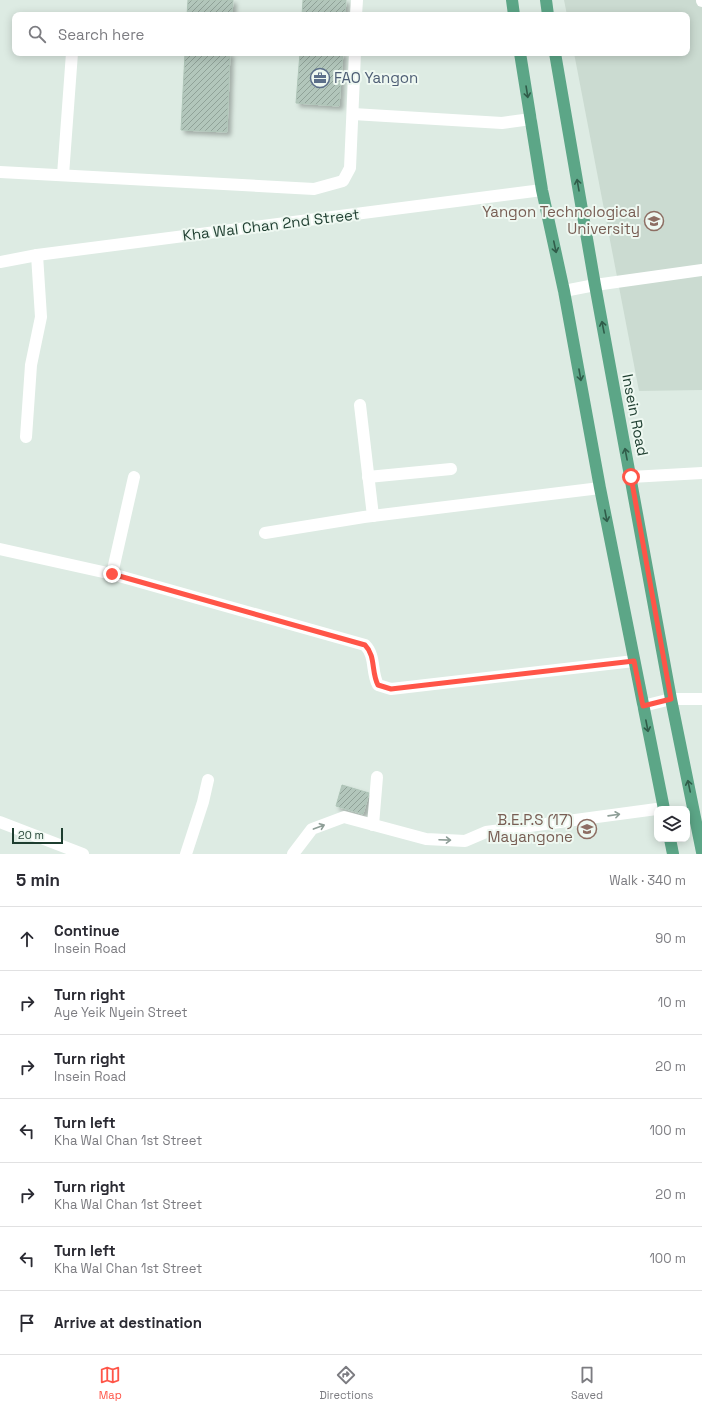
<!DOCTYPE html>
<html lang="en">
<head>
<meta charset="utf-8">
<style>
	body { margin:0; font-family:"Space Grotesk",sans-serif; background:#f7f7f7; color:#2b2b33 }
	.controls { position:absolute; right:12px; bottom:12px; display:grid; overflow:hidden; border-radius:8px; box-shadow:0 2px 10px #0003 }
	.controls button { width:36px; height:36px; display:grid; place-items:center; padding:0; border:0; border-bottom:1px solid #e1e1e2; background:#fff; color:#2b2b33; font:20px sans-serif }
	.scale { position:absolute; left:12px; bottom:10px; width:51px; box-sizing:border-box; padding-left:4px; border:2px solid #1d3d2f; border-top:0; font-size:11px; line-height:14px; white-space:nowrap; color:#1d3d2f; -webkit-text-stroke:3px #eef8f1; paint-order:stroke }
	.stop { position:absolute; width:12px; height:12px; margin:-9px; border:3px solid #ff5548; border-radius:50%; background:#fff }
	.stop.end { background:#ff5548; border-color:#fff; box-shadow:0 1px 4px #0008 }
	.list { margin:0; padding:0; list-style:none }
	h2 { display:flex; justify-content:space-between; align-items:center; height:52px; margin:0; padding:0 16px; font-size:17px }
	h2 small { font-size:13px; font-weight:400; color:#7c7c81 }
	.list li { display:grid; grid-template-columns:26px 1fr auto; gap:12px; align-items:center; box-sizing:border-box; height:64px; padding:0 16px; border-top:1px solid #e1e1e2 }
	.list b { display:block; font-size:15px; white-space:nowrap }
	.list p { margin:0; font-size:13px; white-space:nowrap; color:#7c7c81 }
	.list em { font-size:13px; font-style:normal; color:#7c7c81 }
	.icon { flex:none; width:22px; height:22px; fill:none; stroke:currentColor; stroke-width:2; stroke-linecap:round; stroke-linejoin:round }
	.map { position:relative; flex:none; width:702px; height:854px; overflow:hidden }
	.search { position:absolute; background:#fff; box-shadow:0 2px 10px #0003; left:12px; right:12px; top:12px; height:44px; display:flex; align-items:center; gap:10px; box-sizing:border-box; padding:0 14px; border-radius:8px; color:#7c7c81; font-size:15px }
	.sheet { height:500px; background:#fff }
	nav { display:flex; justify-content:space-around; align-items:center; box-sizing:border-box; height:56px; border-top:1px solid #e1e1e2; background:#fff; font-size:11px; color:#7c7c81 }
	nav a { display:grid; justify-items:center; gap:2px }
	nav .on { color:#ff5548 }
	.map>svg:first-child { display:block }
	.built { fill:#cbdbd1 }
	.building { fill:url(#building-hatch); stroke:#afc5b8; filter:url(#shadow) }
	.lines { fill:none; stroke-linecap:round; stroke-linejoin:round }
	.minor { stroke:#fff; stroke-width:12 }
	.major { stroke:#5ca687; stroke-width:12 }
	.oneway { stroke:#305c49 }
	.oneway2 { stroke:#8e9e97 }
	.route { stroke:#ff5548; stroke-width:5 }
	.labels { text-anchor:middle; stroke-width:4; stroke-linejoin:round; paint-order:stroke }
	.service-label { font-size:15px; fill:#4e5e75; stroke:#eef8f1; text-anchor:start }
	.education-label { font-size:15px; fill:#785e54; stroke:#eef8f1; text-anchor:end }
	.street-label { font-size:15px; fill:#1d3d2f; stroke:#eef8f1 }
</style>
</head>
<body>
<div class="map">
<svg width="702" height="854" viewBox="0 0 702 854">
	<defs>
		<pattern id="building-hatch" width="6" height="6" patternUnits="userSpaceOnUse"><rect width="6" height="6" fill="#b2c6bb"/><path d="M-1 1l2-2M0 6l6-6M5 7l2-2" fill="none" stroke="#90a298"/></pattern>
		<filter id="shadow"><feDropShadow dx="3.5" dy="3.5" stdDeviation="2" flood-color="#0004"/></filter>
	</defs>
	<rect width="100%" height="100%" fill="#ddebe3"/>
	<polygon class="built" points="564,0 702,0 702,390 639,391 574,53 687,53 687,15 567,15"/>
	<g class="building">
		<polygon points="188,0 233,0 232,15 187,15"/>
		<polygon points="303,0 346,0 345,15 302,15"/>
		<polygon points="185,53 230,53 227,132 181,130"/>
		<polygon points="300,53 343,53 339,106 296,103"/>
		<polygon points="342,785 369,793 363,814 336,806"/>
	</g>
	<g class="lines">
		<g class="minor">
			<polyline points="702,0 702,1"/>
			<polyline points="356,15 357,0"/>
			<polyline points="353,114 502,123 531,119"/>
			<polyline points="0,172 314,189 343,181 350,168 355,53"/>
			<polyline points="63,175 72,53"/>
			<polyline points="0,262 37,255 542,190"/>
			<polyline points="564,291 595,285 702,270"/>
			<polyline points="360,405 373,516"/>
			<polyline points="26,437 31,365 41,317 37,255"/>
			<polyline points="368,477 451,469"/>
			<polyline points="631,477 702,473"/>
			<polyline points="265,533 364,517 600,488"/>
			<path d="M0,549L112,574L365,645C376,656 371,672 378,685L391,689L634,661"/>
			<polyline points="112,574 134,477"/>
			<polyline points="643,706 671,699 702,699"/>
			<polyline points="0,822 83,854"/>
			<polyline points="373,825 377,777"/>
			<polyline points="186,854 203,802 208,780"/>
			<polyline points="293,854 312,829 344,817 426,839 465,841 486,832 664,808"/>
		</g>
		<g class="major">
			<polyline points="512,0 514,15"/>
			<polyline points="546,0 548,15"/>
			<polyline points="520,53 542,190 564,291 600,488 664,809"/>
			<polyline points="555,53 595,285 671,699 702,852"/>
			<polyline points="670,839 673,854"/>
		</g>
	</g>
	<defs><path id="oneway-shaft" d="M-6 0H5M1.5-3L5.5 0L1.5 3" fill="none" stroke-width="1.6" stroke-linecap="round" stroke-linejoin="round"/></defs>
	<g class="oneway">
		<use href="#oneway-shaft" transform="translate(527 92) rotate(81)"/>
		<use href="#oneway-shaft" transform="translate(578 185) rotate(-100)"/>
		<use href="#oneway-shaft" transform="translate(555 247) rotate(78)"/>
		<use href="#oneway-shaft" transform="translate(603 327) rotate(-101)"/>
		<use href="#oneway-shaft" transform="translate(580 375) rotate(80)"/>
		<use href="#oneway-shaft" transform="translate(626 454) rotate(-101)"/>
		<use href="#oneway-shaft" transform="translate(606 516) rotate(79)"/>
		<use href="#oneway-shaft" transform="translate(647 726) rotate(79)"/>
		<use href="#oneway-shaft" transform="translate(689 786) rotate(-102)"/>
	</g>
	<g class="oneway2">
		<use href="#oneway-shaft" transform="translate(614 815) rotate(-8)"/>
		<use href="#oneway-shaft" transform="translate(319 827) rotate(-20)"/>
		<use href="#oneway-shaft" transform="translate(445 840) rotate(2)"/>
	</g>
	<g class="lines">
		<path class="route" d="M112,574L365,645C376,656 371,672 378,685L391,689L634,661L643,706L671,699L631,477"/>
	</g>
	<defs>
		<symbol id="office-ring" viewBox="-11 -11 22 22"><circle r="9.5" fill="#eef8f1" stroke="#5c6f8a" stroke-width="1.5"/><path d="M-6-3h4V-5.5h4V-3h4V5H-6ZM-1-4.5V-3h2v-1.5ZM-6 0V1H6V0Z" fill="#5c6f8a"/></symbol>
		<symbol id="university-ring" viewBox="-11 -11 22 22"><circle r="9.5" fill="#eef8f1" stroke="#8d6e63" stroke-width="1.5"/><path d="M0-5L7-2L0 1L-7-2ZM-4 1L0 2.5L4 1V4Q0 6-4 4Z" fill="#8d6e63"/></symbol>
		<symbol id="school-ring" viewBox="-11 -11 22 22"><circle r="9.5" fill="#eef8f1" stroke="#8d6e63" stroke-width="1.5"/><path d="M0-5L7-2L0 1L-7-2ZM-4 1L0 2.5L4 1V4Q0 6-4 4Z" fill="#8d6e63"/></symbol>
	</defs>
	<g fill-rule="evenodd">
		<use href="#office-ring" x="309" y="67" width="22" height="22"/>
		<use href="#university-ring" x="643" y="210" width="22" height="22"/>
		<use href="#school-ring" x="576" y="818" width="22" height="22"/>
	</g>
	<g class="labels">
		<g class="service-label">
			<text x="334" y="83">FAO Yangon</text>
		</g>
		<g class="education-label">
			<text x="640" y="217">Yangon Technological<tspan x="640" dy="17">University</tspan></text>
			<text x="573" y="825">B.E.P.S (17)<tspan x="573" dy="17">Mayangone</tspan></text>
		</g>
		<g class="street-label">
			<text transform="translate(271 225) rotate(-7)" y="5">Kha Wal Chan 2nd Street</text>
			<text transform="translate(635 415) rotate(79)" y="5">Insein Road</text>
		</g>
	</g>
</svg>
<div class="controls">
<button><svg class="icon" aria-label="layers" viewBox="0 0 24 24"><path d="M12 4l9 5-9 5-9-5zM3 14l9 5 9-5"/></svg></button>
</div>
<div class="scale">20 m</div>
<div class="stop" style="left:631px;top:477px"></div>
<div class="stop end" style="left:112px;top:574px"></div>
<div class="search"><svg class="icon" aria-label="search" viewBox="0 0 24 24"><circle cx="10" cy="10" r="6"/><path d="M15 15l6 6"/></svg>Search here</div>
</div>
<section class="sheet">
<h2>5 min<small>Walk · 340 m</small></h2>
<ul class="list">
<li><svg class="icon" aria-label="ahead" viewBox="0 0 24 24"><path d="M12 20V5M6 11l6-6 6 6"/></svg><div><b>Continue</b><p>Insein Road</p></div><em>90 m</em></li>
<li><svg class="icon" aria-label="right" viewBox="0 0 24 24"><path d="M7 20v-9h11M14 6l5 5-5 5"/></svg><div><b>Turn right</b><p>Aye Yeik Nyein Street</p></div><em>10 m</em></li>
<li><svg class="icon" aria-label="right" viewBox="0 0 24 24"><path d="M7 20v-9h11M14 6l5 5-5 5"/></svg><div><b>Turn right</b><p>Insein Road</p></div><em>20 m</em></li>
<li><svg class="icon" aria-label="left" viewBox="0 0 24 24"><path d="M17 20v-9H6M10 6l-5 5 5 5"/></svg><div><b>Turn left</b><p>Kha Wal Chan 1st Street</p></div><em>100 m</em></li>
<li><svg class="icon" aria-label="right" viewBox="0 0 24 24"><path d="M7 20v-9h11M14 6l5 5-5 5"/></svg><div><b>Turn right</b><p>Kha Wal Chan 1st Street</p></div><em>20 m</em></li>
<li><svg class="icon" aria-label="left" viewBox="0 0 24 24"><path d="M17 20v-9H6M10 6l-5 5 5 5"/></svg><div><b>Turn left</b><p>Kha Wal Chan 1st Street</p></div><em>100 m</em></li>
<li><svg class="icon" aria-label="arrive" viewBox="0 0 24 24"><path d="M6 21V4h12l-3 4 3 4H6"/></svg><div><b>Arrive at destination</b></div></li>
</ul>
</section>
<nav>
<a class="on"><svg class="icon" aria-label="map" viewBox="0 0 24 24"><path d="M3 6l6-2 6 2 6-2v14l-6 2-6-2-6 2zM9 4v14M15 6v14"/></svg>Map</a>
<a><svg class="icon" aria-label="directions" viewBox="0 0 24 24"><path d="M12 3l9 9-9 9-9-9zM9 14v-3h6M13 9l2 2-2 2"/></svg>Directions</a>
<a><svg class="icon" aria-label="saved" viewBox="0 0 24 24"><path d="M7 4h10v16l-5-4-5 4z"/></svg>Saved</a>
</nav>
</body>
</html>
